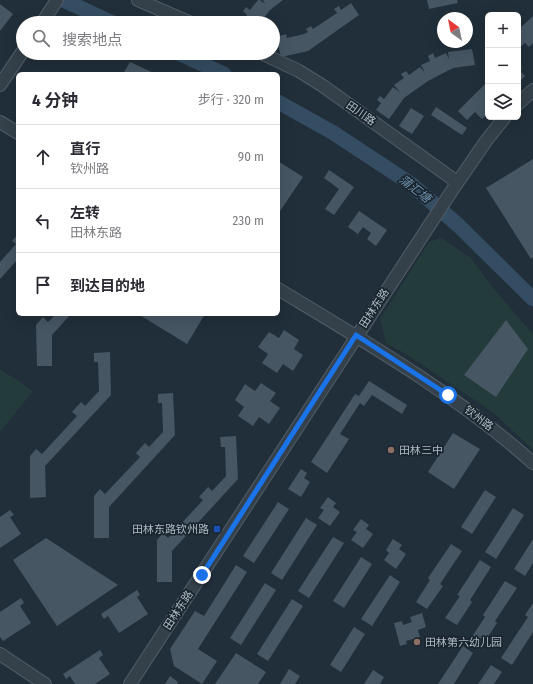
<!DOCTYPE html>
<html lang="zh">
<head>
<meta charset="utf-8">
<style>
	body { margin:0; font-family:"Fira Sans Condensed","Noto Sans SC",sans-serif; background:#f7f7f7; color:#2b2b33 }
	.controls { position:absolute; right:12px; top:12px; display:grid; overflow:hidden; border-radius:6px; box-shadow:0 4px 16px #0002 }
	.controls button { width:36px; height:36px; display:grid; place-items:center; padding:0; border:0; border-bottom:1px solid #e1e1e2; background:#fff; color:#2b2b33; font:20px sans-serif }
	.compass { position:absolute; left:437px; top:12px; width:36px; height:36px; border-radius:50%; background:#fff; box-shadow:0 4px 16px #0002; rotate:327deg }
	.stop { position:absolute; width:12px; height:12px; margin:-9px; border:3px solid #1a73e8; border-radius:50%; background:#fff }
	.stop.end { background:#1a73e8; border-color:#fff; box-shadow:0 1px 4px #0008 }
	.list { margin:0; padding:0; list-style:none }
	h2 { display:flex; justify-content:space-between; align-items:center; height:52px; margin:0; padding:0 16px; font-size:17px }
	h2 small { font-size:13px; font-weight:400; color:#7c7c81 }
	.list li { display:grid; grid-template-columns:26px 1fr auto; gap:12px; align-items:center; box-sizing:border-box; height:64px; padding:0 16px; border-top:1px solid #e1e1e2 }
	.list b { display:block; font-size:15px; white-space:nowrap }
	.list p { margin:0; font-size:13px; white-space:nowrap; color:#7c7c81 }
	.list em { font-size:13px; font-style:normal; color:#7c7c81 }
	.icon { flex:none; width:22px; height:22px; fill:none; stroke:currentColor; stroke-width:2; stroke-linecap:round; stroke-linejoin:round }
	.map { position:relative; flex:none; width:533px; height:684px; overflow:hidden }
	.search { position:absolute; background:#fff; box-shadow:0 4px 16px #0002; left:16px; top:16px; width:264px; height:44px; display:flex; align-items:center; gap:10px; box-sizing:border-box; padding:0 14px; border-radius:22px; color:#7c7c81; font-size:15px }
	.panel { position:absolute; background:#fff; box-shadow:0 4px 16px #0002; left:16px; top:72px; width:264px; height:244px; border-radius:6px }
	.map>svg:first-child { display:block }
	.green { fill:#233b3b }
	.lines { fill:none; stroke-linecap:round; stroke-linejoin:round }
	.river { stroke:#344d62; stroke-width:15 }
	.building { fill:#465663 }
	.minor-casing { stroke:#525e68; stroke-width:14 }
	.minor { stroke:#34404a; stroke-width:12 }
	.route { stroke:#1a73e8; stroke-width:5 }
	.education-dot { fill:#8d6e63; stroke:#1a252f; stroke-width:1.5 }
	.transit-dot { fill:#1a4fb4; stroke:#1a252f; stroke-width:1.5 }
	.labels { text-anchor:middle; stroke-width:3.5; stroke-linejoin:round; paint-order:stroke }
	.street-label { font-size:11px; fill:#afbbc6; stroke:#1a252f }
	.poi-label { font-size:11px; fill:#afbbc6; stroke:#1a252f; text-anchor:start }
	.water-label { font-size:12px; font-style:italic; fill:#6f90ab; stroke:#1a252f }
</style>
</head>
<body>
<div class="map">
<svg width="533" height="684" viewBox="0 0 533 684">
	<rect width="100%" height="100%" fill="#212f3a"/>
	<g class="green">
		<polygon points="441,238 471,258 493,288 533,334 533,450 494,413 406,354 386,343 380,319 429,242"/>
		<polygon points="0,369 33,391 0,432"/>
	</g>
	<g class="lines">
		<g class="river">
			<polyline points="63,0 113,23"/>
			<polyline points="178,53 224,74"/>
			<polyline points="278,102 332,132 411,184 459,226 533,299"/>
		</g>
	</g>
	<g class="building">
		<polygon points="258,0 260,0 265,4 263,0 283,0 270,10 260,23 245,23 242,21 247,15 243,11 246,7 250,10"/>
		<polygon points="427,0 457,0 458,3 429,9"/>
		<polygon points="351,3 359,15 308,51 281,57 277,41 280,40 280,36 286,34 287,38 304,34 308,32 306,29 311,26 313,29 337,13 334,9 339,6 341,10"/>
		<polygon points="0,4 13,14 0,31"/>
		<polygon points="533,16 533,43 529,47 525,43 518,49 518,30"/>
		<polygon points="472,49 475,65 453,68 428,81 404,98 389,119 376,110 381,103 377,100 380,96 384,99 393,87 400,92 394,85 404,78 401,74 406,71 409,75 420,67 425,73 421,65 430,61 428,56 433,53 435,58 446,53 449,59 448,52"/>
		<polygon points="130,62 156,74 123,74"/>
		<polygon points="518,63 522,68 519,70 525,76 518,83"/>
		<polygon points="488,81 488,113 482,119 475,112 467,120 458,111"/>
		<polygon points="436,107 467,128 462,135 431,115"/>
		<polygon points="411,108 424,116 412,134 399,126"/>
		<polygon points="533,159 533,257 531,259 486,188"/>
		<polygon points="278,161 303,177 278,214"/>
		<polygon points="329,170 354,187 334,215 325,209 339,189 324,178"/>
		<polygon points="359,211 387,230 376,246 367,239 371,233 363,227 358,234 348,227"/>
		<polygon points="18,234 18,259 0,279 0,262 16,244 12,241"/>
		<polygon points="56,314 71,314 52,335 52,366 37,366 36,325 43,317 48,322"/>
		<polygon points="138,314 205,314 187,344"/>
		<polygon points="506,320 528,349 496,397 464,375"/>
		<polygon points="284,330 299,340 294,349 303,355 293,371 283,364 277,373 262,363 268,354 258,347 269,332 279,338"/>
		<polygon points="110,352 111,395 45,466 46,497 30,498 30,456 36,449 42,454 77,416 72,412 81,402 85,406 99,391 98,362 94,362 94,353"/>
		<polygon points="369,381 407,405 402,414 372,395 364,406 360,403 340,434 349,439 327,473 311,462 355,394 359,396"/>
		<polygon points="261,383 276,393 270,401 280,408 269,424 259,417 253,426 238,416 244,407 235,400 245,384 255,391"/>
		<polygon points="173,393 175,435 109,507 109,538 94,538 94,496 100,489 105,494 140,457 136,453 145,443 149,447 163,432 162,403 158,403 158,394"/>
		<polygon points="453,433 480,449 454,489 428,472"/>
		<polygon points="236,436 238,479 172,551 172,582 157,582 157,540 163,533 168,538 203,500 199,497 208,487 212,491 226,476 225,447 221,447 220,437"/>
		<polygon points="301,469 307,473 304,478 310,482 301,497 288,489"/>
		<polygon points="485,490 496,497 472,534 461,527"/>
		<polygon points="328,497 336,503 333,507 340,512 330,526 318,518 324,510 320,508"/>
		<polygon points="278,502 289,509 254,563 243,556"/>
		<polygon points="513,508 524,515 496,559 485,552"/>
		<polygon points="10,510 14,515 10,517 21,534 0,548 0,517"/>
		<polygon points="306,518 317,525 282,580 271,573"/>
		<polygon points="361,519 369,525 366,529 373,534 363,548 351,540 357,532 353,530"/>
		<polygon points="333,537 344,543 309,598 298,591"/>
		<polygon points="46,538 118,585 57,626 13,560"/>
		<polygon points="393,539 402,545 399,549 406,554 396,569 384,560 389,553 386,550"/>
		<polygon points="533,539 533,563 525,576 514,569"/>
		<polygon points="451,544 462,551 440,584 443,586 427,609 416,602 430,580 428,578"/>
		<polygon points="361,557 372,564 344,608 333,601"/>
		<polygon points="480,560 491,567 470,600 472,602 457,625 445,618 460,596 457,595"/>
		<polygon points="236,565 247,572 198,649 217,661 202,684 174,666 170,649 195,611 204,616"/>
		<polygon points="390,575 400,582 372,626 361,619"/>
		<polygon points="505,581 517,588 495,621 497,623 482,646 471,638 485,617 483,615"/>
		<polygon points="265,583 276,590 241,645 230,638"/>
		<polygon points="137,590 140,595 137,597 148,614 119,633 108,616 104,619 101,614"/>
		<polygon points="21,598 24,603 20,606 31,623 3,641 0,637 0,612"/>
		<polygon points="292,599 303,606 268,661 257,654"/>
		<polygon points="533,603 533,632 512,665 501,658 528,617 525,615"/>
		<polygon points="422,613 426,627 418,630 420,637 406,641 407,644 400,646 394,623 402,621 403,625 412,622 410,617"/>
		<polygon points="354,627 365,634 341,672 330,665"/>
		<polygon points="463,646 473,653 454,684 438,684"/>
		<polygon points="100,650 103,655 99,658 110,674 95,684 75,684 70,676 66,679 63,674"/>
		<polygon points="236,653 266,672 258,684 215,684"/>
		<polygon points="491,665 502,672 494,684 478,684"/>
		<polygon points="289,669 300,676 295,684 280,684"/>
		<polygon points="373,670 384,677 380,684 364,684"/>
		<polygon points="170,676 178,682 177,684 165,684"/>
	</g>
	<g class="lines">
		<defs>
			<g id="minor">
				<polyline points="138,0 191,23"/>
				<polyline points="42,23 57,0"/>
				<polyline points="261,53 299,71 323,86 457,182"/>
				<polyline points="0,85 23,51"/>
				<polyline points="518,104 533,90"/>
				<polyline points="0,122 18,133"/>
				<path d="M278,289C366,342 456,394 533,463"/>
				<polyline points="0,654 45,684"/>
				<polyline points="130,684 453,189 486,141 505,117"/>
			</g>
		</defs>
		<use href="#minor" class="minor-casing"/>
		<use href="#minor" class="minor"/>
	</g>
	<g class="lines">
		<polyline class="route" points="202,575 356,335 448,395"/>
	</g>
	<g class="education-dot">
		<circle cx="391" cy="450" r="4"/>
		<circle cx="417" cy="642" r="4"/>
	</g>
	<rect class="transit-dot" x="213" y="525" width="8" height="8" rx="2"/>
	<g class="labels">
		<g class="street-label">
			<text transform="translate(361 113) rotate(35)" y="4">田川路</text>
			<text transform="translate(374 308) rotate(-57)" y="4">田林东路</text>
			<text transform="translate(479 418) rotate(37)" y="4">钦州路</text>
			<text transform="translate(178 610) rotate(-57)" y="4">田林东路</text>
		</g>
		<g class="poi-label">
			<text x="399" y="454">田林三中</text>
			<text x="209" y="533" text-anchor="end">田林东路钦州路</text>
			<text x="425" y="646">田林第六幼儿园</text>
		</g>
		<g class="water-label">
			<text transform="translate(415 189) rotate(38)" y="4">蒲汇塘</text>
		</g>
	</g>
</svg>
<div class="controls">
<button>+</button>
<button>−</button>
<button><svg class="icon" aria-label="layers" viewBox="0 0 24 24"><path d="M12 4l9 5-9 5-9-5zM3 14l9 5 9-5"/></svg></button>
</div>
<svg class="compass" viewBox="-18 -18 36 36"><path d="M0-13l5 13h-10z" fill="#e53935"/><path d="M0 13l5-13h-10z" fill="#7c7c81"/></svg>
<div class="stop" style="left:448px;top:395px"></div>
<div class="stop end" style="left:202px;top:575px"></div>
<div class="search"><svg class="icon" aria-label="search" viewBox="0 0 24 24"><circle cx="10" cy="10" r="6"/><path d="M15 15l6 6"/></svg>搜索地点</div>
<section class="panel">
<h2>4 分钟<small>步行 · 320 m</small></h2>
<ul class="list">
<li><svg class="icon" aria-label="ahead" viewBox="0 0 24 24"><path d="M12 20V5M6 11l6-6 6 6"/></svg><div><b>直行</b><p>钦州路</p></div><em>90 m</em></li>
<li><svg class="icon" aria-label="left" viewBox="0 0 24 24"><path d="M17 20v-9H6M10 6l-5 5 5 5"/></svg><div><b>左转</b><p>田林东路</p></div><em>230 m</em></li>
<li><svg class="icon" aria-label="arrive" viewBox="0 0 24 24"><path d="M6 21V4h12l-3 4 3 4H6"/></svg><div><b>到达目的地</b></div></li>
</ul>
</section>
</div>
</body>
</html>
